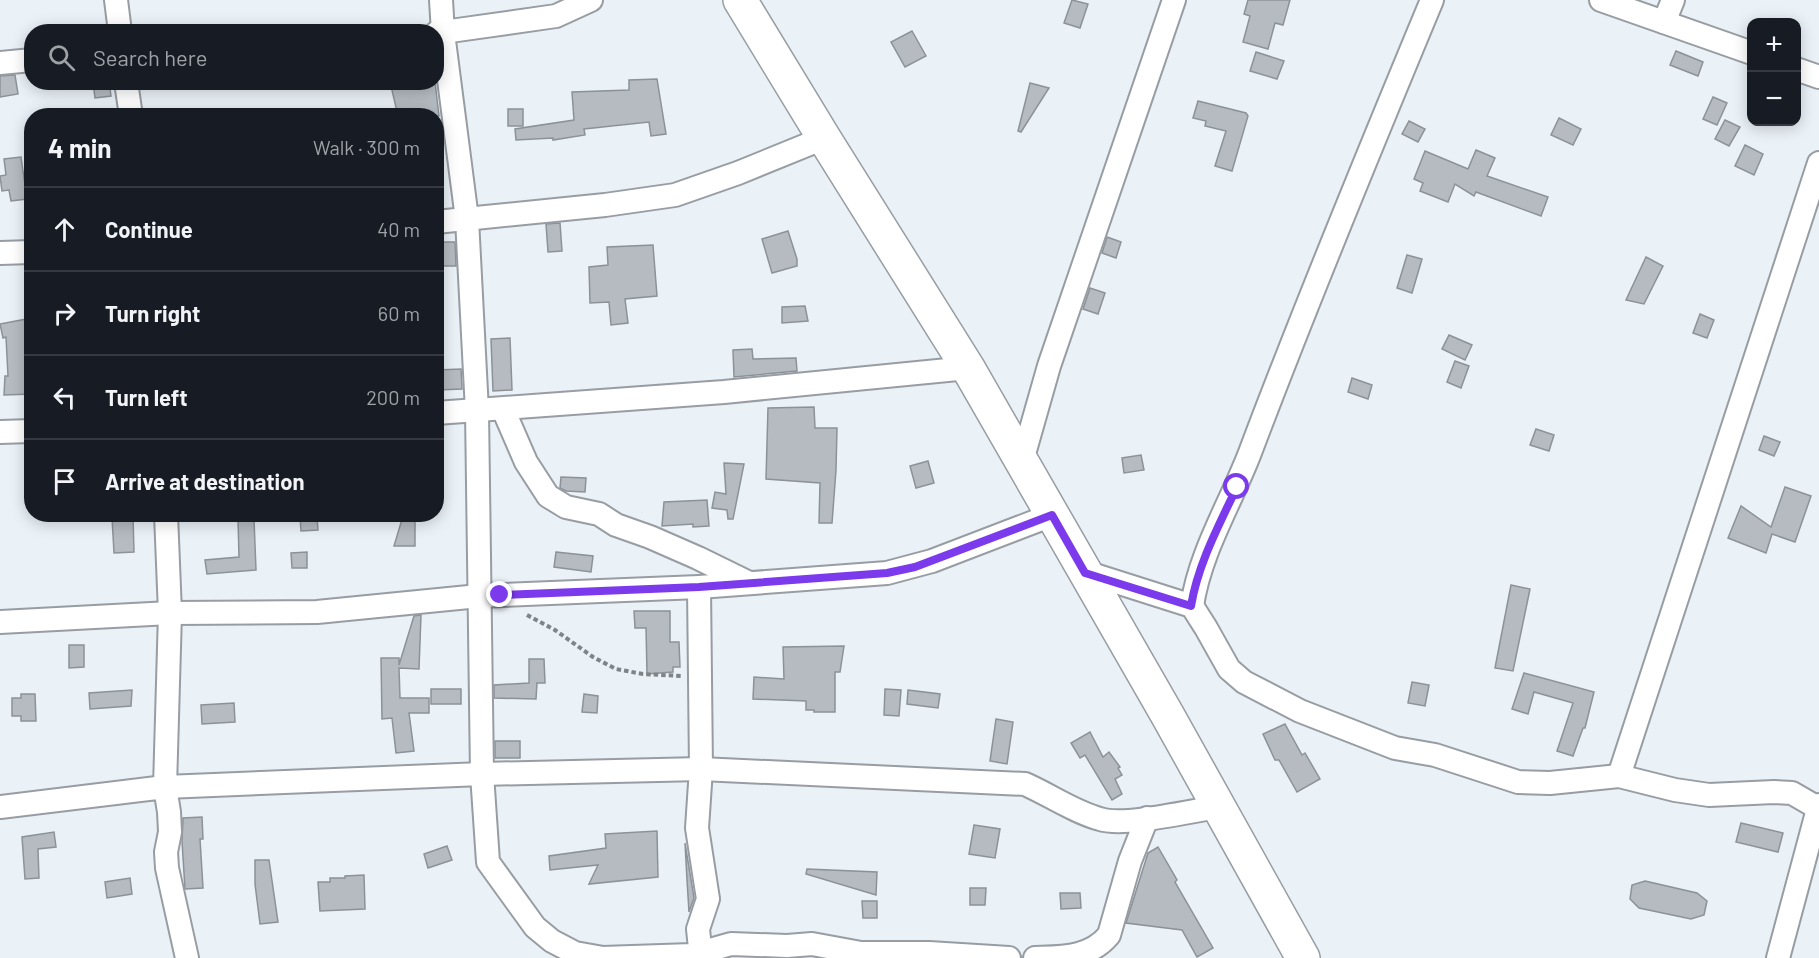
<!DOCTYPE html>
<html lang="en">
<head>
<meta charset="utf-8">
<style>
	body { margin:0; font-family:Barlow,sans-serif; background:#242831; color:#f1f3f6 }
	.controls { position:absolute; right:18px; top:18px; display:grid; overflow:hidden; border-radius:12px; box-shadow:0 3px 15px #0003 }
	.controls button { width:54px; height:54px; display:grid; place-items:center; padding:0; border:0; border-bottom:2px solid #363941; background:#171b24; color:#f1f3f6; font:30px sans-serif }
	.stop { position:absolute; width:18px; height:18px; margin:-14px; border:4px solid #7c3aed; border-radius:50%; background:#fff }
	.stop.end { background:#7c3aed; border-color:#fff; box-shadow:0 2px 6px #0008 }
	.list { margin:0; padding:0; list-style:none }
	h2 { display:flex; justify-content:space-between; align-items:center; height:78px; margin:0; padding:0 24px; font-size:26px }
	h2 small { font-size:20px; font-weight:400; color:#9ea1a6 }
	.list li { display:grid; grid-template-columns:39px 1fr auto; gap:18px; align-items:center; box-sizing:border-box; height:84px; padding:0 24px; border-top:2px solid #363941 }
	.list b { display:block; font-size:22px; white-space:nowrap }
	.list em { font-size:20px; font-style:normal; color:#9ea1a6 }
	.icon { flex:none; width:33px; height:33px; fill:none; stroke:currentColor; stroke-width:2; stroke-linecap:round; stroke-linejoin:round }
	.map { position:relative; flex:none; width:1819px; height:958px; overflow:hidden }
	.search { position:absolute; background:#171b24; box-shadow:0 3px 15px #0003; left:24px; top:24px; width:420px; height:66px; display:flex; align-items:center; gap:15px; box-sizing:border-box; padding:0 21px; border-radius:24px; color:#9ea1a6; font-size:22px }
	.panel { position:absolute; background:#171b24; box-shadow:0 3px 15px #0003; left:24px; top:108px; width:420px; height:414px; border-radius:24px }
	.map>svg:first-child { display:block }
	.building { fill:#b5bbc1; stroke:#8c9298; stroke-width:1.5 }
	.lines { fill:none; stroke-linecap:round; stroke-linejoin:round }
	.street-casing { stroke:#979da3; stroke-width:26 }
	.secondary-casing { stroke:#979da3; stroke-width:36 }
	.path { stroke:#7f8488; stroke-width:4; stroke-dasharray:4.5 3; stroke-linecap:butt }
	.street { stroke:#fff; stroke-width:22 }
	.secondary { stroke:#fff; stroke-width:33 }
	.route { stroke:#7c3aed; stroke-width:8 }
</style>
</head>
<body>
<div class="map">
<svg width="1819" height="958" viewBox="0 0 1819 958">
	<rect width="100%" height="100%" fill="#eaf1f7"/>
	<g class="building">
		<polygon points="1072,0 1088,4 1080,28 1064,23"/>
		<polygon points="1248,0 1290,0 1283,25 1275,23 1268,49 1243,42 1250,16 1244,14"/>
		<polygon points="912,31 926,56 905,67 891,42"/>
		<polygon points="1676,51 1703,62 1698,76 1670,65"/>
		<polygon points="1256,52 1284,61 1277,79 1250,71"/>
		<polygon points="15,75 18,94 0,97 0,76"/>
		<polygon points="657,79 666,134 651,136 649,122 584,129 585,135 553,140 553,138 516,140 515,129 574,120 572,92 629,90 629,80"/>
		<polygon points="93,82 109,82 111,96 95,98"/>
		<polygon points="419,82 435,82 439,116 398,116 391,86"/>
		<polygon points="1030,83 1049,88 1021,132 1018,131"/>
		<polygon points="1713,97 1727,103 1717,125 1703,119"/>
		<polygon points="1198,101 1246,113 1248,116 1232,171 1215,166 1226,131 1205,126 1206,121 1193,118"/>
		<rect x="508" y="109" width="15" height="17"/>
		<polygon points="1559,118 1581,129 1573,145 1551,135"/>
		<polygon points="1725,120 1740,127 1729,146 1715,139"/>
		<polygon points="1409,121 1425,129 1418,142 1402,134"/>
		<polygon points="1745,145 1763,154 1754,175 1735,166"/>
		<polygon points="1476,150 1495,158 1487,176 1548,197 1541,216 1476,192 1474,196 1455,184 1448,202 1420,191 1423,183 1414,179 1425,151 1468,169"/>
		<polygon points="21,157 27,199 11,201 9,190 2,191 0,176 6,175 4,159"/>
		<polygon points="560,223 562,251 548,252 546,224"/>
		<polygon points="788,231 797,259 797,266 772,273 762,239"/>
		<polygon points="1107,237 1121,242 1116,258 1102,253"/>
		<polygon points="436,242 455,242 456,266 436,266"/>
		<polygon points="653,245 657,296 625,299 628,323 611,325 609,302 590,303 589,267 608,265 607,247"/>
		<polygon points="1407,255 1422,259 1412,293 1397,288"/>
		<polygon points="1646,257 1663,266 1644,304 1626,300"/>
		<polygon points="1090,288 1105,293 1098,314 1083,309"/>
		<polygon points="805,306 808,321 782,323 782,307"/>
		<polygon points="1700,314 1714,320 1707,338 1693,333"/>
		<polygon points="32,318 32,394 4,395 5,376 8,376 6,337 3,338 0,324"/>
		<polygon points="1449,335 1472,345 1465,360 1442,349"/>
		<polygon points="510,338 512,390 493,391 491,339"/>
		<polygon points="752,349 753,359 796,358 797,371 734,377 733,350"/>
		<polygon points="1455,361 1469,366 1461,388 1447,382"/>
		<polygon points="461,369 462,389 438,390 437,370"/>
		<polygon points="1352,378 1372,385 1368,399 1348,392"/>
		<polygon points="814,407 815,428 837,428 836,470 832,523 819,523 820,483 766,479 768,408"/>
		<polygon points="1536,429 1554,435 1549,451 1530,445"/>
		<polygon points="1764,436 1780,442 1774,456 1759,450"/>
		<polygon points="1141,455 1144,470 1124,473 1122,458"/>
		<polygon points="928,461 934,483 916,488 910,466"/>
		<polygon points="724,463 744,464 733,519 728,519 727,510 712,508 715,492 726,494"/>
		<polygon points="561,477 586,478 585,492 566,491 560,488"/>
		<polygon points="1785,487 1811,496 1795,542 1772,534 1766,553 1728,538 1741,506 1771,527"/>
		<polygon points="707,500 709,526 693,527 693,524 662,526 664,502"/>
		<polygon points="133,516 134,552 114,553 112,517"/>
		<polygon points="317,516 318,530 301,531 300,517"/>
		<polygon points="403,516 415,520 415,546 394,546"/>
		<polygon points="238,519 254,519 256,570 207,574 205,560 239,557"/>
		<polygon points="307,552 307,568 292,568 291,553"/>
		<polygon points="556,552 593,556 591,572 554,567"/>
		<polygon points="1511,585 1530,589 1513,671 1495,668"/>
		<polygon points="634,611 670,611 670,642 679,642 680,667 673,667 673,672 647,674 646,628 635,628"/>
		<polygon points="421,615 419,669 399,668 400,698 429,698 429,713 409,713 414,751 396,753 392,718 382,719 381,658 399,658 399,665 414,616"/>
		<polygon points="69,645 84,645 84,667 69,668"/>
		<polygon points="844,646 840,672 835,672 835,712 814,712 814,710 806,710 806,701 753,699 754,677 784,679 783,647"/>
		<polygon points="529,659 544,659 545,683 537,683 536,699 494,698 494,685 529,683"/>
		<polygon points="1524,673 1594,692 1585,728 1583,728 1573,756 1557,751 1573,703 1534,692 1528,714 1512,709"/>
		<polygon points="1412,682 1429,685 1425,706 1408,703"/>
		<rect x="431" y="689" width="30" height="15"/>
		<polygon points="885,689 901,690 899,716 884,715"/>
		<polygon points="132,690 131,706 90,709 89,693"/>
		<polygon points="908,690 940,694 938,708 907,704"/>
		<polygon points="21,694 35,694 36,721 21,721 21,716 12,716 12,698 21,698"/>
		<polygon points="584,694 598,696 597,713 582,712"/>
		<polygon points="234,703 235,722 202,724 201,705"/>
		<polygon points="996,719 1013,722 1007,764 990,761"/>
		<polygon points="1285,724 1302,755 1305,753 1320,779 1297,792 1279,760 1275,760 1263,734"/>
		<polygon points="1090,732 1103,757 1109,752 1120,767 1118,768 1122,775 1115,779 1122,794 1112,800 1085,755 1080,758 1071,743"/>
		<rect x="495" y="741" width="25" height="17"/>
		<polygon points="202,817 203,839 200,839 203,888 185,889 182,841 183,818"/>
		<polygon points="1741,823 1783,833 1778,852 1736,842"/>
		<polygon points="974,825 1000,829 995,858 969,854"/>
		<polygon points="657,831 658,877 589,884 598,865 550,870 549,856 606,848 605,834"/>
		<polygon points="54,832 56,847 38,849 39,878 25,879 22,837"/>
		<polygon points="685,843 694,898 689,912 687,880"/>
		<polygon points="447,846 452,860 428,868 424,854"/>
		<polygon points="1158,847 1177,880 1175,882 1213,948 1197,957 1182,930 1126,923 1148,853"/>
		<polygon points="255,860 269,860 278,922 260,924 255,884"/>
		<polygon points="807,869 877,872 876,895 806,874"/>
		<polygon points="364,875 365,909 320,911 318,882 330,882 330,878 345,878 345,876"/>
		<polygon points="130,878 132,894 107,898 105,882"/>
		<polygon points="1645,881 1697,893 1707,901 1704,915 1691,919 1639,908 1630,899 1632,885"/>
		<polygon points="970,888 986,888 985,905 970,905"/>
		<polygon points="1060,893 1080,893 1081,908 1061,909"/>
		<polygon points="862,901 877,901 877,918 863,918"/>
	</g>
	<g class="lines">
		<defs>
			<g id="street">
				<polyline points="116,0 120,32"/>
				<polyline points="441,0 443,33 467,219 477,411 482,774 488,862 535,927 552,941 575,953 603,958"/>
				<polyline points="1601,0 1752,53"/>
				<polyline points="1664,22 1673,0"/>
				<polyline points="436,33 556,16 591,0"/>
				<polyline points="0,63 32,60"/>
				<polyline points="1796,69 1819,77"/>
				<polyline points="126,82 131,116"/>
				<polyline points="436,222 605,205 675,195 738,173 824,138"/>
				<polyline points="0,253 32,252"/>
				<polyline points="503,409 526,462 548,496 566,507 599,514 616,525 650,537 698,558 749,583"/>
				<polyline points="436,413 724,392 968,368"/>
				<polyline points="0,432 32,431"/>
				<polyline points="1022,461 1049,366 1174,0"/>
				<path d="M166,514L170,613L165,787L482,774L701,769L1025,784C1050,795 1074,812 1100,819C1124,827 1190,811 1218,807"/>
				<polyline points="1085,572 1192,606 1206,628 1229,669 1244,682 1300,711 1395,748 1435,755 1518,782 1550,783 1619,776 1675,790 1709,795 1774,792 1792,793 1818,808"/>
				<polyline points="699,587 701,769 697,828 708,899 698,929 701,958"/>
				<path d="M1192,606C1200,551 1232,501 1251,450C1308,299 1370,149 1432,0"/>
				<polyline points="0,622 170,613 317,612 479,596 699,587 887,573 932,561 1052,515"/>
				<polyline points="1619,776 1819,163"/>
				<polyline points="0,807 165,787 169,812 170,832 166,852 167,868 187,958"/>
				<polyline points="602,958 692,955 731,944 787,946 812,944 861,953 929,953 1009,958"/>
				<path d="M1035,958C1062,957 1090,958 1109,935L1130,861L1147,818"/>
				<polyline points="1778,958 1819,805"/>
			</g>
			<polyline id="secondary" points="740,0 824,138 968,368 1168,716 1303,958"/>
		</defs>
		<use href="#street" class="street-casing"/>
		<use href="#secondary" class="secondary-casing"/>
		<polyline class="path" points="527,615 555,630 593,657 616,669 643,674 681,676"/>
		<use href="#street" class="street"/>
		<use href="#secondary" class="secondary"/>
	</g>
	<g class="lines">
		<path class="route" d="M500,595L699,587L887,573L915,567L1052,515L1085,573L1191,606C1198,564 1219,525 1237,487"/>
	</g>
</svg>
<div class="controls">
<button>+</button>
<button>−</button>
</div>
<div class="stop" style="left:1237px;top:487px"></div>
<div class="stop end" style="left:500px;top:595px"></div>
<div class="search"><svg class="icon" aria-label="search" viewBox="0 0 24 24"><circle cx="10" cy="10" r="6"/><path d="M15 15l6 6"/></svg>Search here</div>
<section class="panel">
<h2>4 min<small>Walk · 300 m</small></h2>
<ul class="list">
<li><svg class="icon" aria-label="ahead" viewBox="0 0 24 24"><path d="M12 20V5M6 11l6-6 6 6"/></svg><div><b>Continue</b></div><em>40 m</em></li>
<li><svg class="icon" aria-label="right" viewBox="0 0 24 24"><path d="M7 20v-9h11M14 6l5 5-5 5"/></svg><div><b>Turn right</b></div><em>60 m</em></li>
<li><svg class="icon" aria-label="left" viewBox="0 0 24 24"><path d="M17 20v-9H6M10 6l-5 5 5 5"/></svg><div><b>Turn left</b></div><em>200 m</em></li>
<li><svg class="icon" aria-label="arrive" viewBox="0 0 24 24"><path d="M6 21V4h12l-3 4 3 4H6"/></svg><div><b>Arrive at destination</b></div></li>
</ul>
</section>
</div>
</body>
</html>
